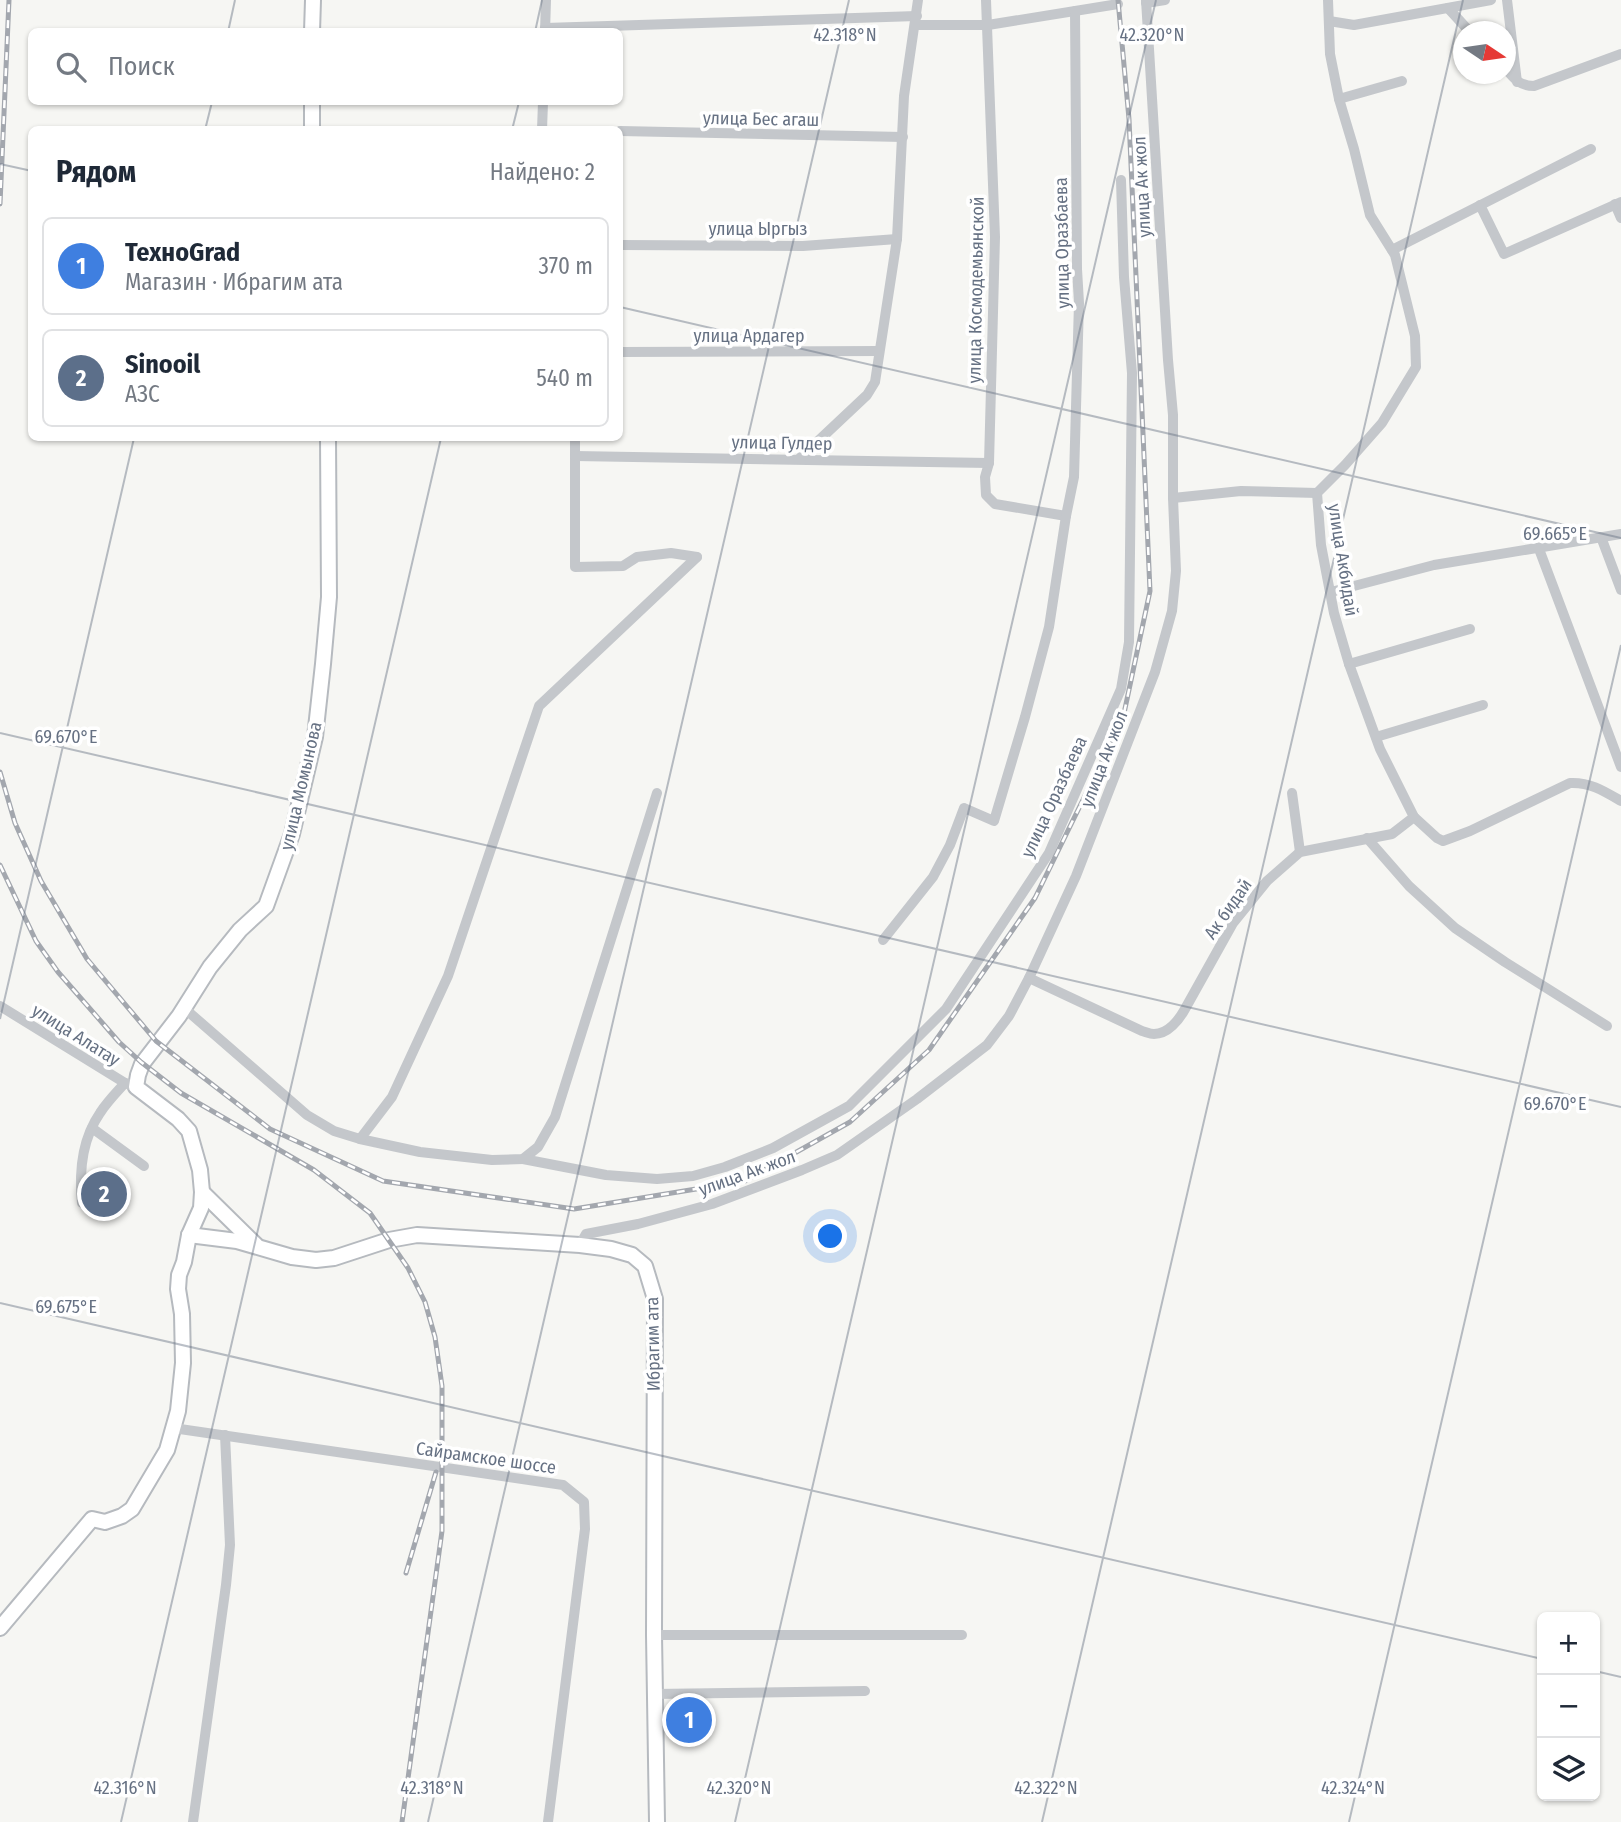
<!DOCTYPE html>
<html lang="ru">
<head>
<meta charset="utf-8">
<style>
	body { margin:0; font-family:"Fira Sans Condensed",sans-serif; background:#f6f6f7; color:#1f2937 }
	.controls { position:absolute; right:21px; bottom:21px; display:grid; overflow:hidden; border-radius:10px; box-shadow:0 2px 5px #0004 }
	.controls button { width:63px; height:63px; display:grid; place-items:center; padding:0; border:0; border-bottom:2px solid #e0e1e3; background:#fff; color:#1f2937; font:35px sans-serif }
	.compass { position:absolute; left:1453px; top:21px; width:63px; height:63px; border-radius:50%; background:#fff; box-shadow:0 2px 5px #0004; rotate:103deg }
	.you { position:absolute; left:831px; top:1237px; width:24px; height:24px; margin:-18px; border:5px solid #fff; border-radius:50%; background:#1a73e8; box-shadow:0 0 0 10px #1a73e833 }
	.badge { display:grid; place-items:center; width:46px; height:46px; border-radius:50%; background:#df772a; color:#fff; font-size:23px; font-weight:700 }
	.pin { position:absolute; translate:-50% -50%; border:4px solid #fff; box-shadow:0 2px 7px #0006 }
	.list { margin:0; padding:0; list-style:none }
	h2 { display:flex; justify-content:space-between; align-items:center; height:91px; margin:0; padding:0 28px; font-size:30px }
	h2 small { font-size:23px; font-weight:400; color:#747a83 }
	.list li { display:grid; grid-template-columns:46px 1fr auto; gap:21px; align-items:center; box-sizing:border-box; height:98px; margin:0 14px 14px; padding:0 14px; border:2px solid #e0e1e3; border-radius:10px }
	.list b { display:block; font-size:26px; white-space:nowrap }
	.list p { margin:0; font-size:23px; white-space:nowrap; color:#747a83 }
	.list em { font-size:23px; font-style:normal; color:#747a83 }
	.icon { flex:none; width:38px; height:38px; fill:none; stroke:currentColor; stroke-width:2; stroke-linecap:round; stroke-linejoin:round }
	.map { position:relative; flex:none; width:1621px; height:1822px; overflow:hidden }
	.search { position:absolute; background:#fff; box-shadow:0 2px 5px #0004; left:28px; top:28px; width:595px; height:77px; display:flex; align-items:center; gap:18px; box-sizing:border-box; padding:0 24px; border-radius:10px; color:#747a83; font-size:26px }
	.panel { position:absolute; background:#fff; box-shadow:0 2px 5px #0004; left:28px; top:126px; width:595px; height:315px; border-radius:10px }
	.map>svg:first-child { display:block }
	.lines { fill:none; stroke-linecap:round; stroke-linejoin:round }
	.secondary-casing { stroke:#b6babf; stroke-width:18 }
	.street { stroke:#c4c7cb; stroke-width:10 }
	.secondary { stroke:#fff; stroke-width:14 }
	.rail-casing { stroke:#a3a7ae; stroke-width:5 }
	.rail { stroke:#fff; stroke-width:2.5; stroke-dasharray:8; stroke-linecap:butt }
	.ticks { fill:none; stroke:#667183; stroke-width:2; stroke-opacity:0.45 }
	.labels { text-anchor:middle; stroke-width:7; stroke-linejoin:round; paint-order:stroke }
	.street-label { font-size:18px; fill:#667183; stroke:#fff }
	.ticks-label { font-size:18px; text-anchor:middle; fill:#667183; stroke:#fff; stroke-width:7; stroke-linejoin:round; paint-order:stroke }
</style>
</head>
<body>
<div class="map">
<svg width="1621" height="1822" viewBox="0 0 1621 1822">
	<rect width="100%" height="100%" fill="#f6f6f3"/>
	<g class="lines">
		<defs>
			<g id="secondary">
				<polyline points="312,32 313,0"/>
				<polyline points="312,130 312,102"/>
				<polyline points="202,1192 256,1245"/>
				<polyline points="189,1235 237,1241 292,1257 316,1260 334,1258 389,1240 417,1235 580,1245 611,1249 632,1255 645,1266 655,1299 654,1635 657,1822"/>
				<polyline points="0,1628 92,1519 105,1522 122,1516 132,1509 167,1450 178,1411 183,1363 182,1314 178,1289 179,1275 184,1262 189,1235 201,1208 202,1192 200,1170 189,1131 178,1119 136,1087 138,1075 142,1064 179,1016 210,967 240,930 266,906 292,834 315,737 323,664 329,597 328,438"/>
			</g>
		</defs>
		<use href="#secondary" class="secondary-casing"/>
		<g class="street">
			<polyline points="986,0 995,237 989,463 985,477 986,495 995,504 1066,516"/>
			<polyline points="1507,0 1517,82"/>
			<polyline points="1146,3 1165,0"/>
			<polyline points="1448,8 1470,32"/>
			<polyline points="1329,21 1354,25 1491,0"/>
			<polyline points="916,25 988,25 1118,4"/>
			<polyline points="545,28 917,16"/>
			<polyline points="545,32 546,0"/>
			<path d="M1506,69C1514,79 1520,86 1534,86L1621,54"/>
			<polyline points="1339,99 1402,81"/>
			<polyline points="542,130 543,102"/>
			<polyline points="620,131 903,137"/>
			<polyline points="1615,204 1621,218"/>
			<polyline points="1480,205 1504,254 1621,202"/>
			<polyline points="620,245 803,246 897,239"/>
			<polyline points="1392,250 1591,149"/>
			<polyline points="620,352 879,351"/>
			<polyline points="575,438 575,567 623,566 637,557 671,553 697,557"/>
			<polyline points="575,456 989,463"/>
			<polyline points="799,459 867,395 875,382 897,239 904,96 918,0"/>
			<polyline points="1173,498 1241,491 1317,493"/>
			<polyline points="1601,537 1621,590"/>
			<polyline points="1539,549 1621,767"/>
			<polyline points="1331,592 1434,565 1621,534"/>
			<polyline points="1349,664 1470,629"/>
			<polyline points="1376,737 1483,705"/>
			<polyline points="1292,793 1300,852"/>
			<path d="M1414,817L1437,838L1443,841L1470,831L1570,783C1590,782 1604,791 1621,801"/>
			<polyline points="1367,838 1409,886 1455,928 1505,962 1607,1026"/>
			<polyline points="883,940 933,877 950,845 964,808 994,821 1025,717 1049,627 1066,516 1074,477 1079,303 1077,269 1075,11"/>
			<path d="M1029,978L1142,1031C1146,1032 1150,1034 1154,1034C1168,1034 1179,1020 1185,1009L1233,923L1267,881L1300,852L1392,834L1414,817L1380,749L1349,664L1334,613L1321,545L1317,493L1345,465L1382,423L1416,367L1415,336L1395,255L1370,215L1354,149L1339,99L1330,54L1328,0"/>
			<polyline points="0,1006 125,1083 136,1087"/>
			<polyline points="184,1008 307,1115 334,1131 360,1139 420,1152 492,1160 523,1159 538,1147 555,1117 657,793"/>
			<polyline points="92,1128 144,1166"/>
			<polyline points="360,1139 392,1097 448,976 539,706 697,557"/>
			<polyline points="523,1159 606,1175 657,1179 693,1176 725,1167 773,1148 849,1106 946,1009 1049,853 1121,689 1129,642 1132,373 1124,277 1121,180"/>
			<path d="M82,1203C79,1173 82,1139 100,1113C107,1102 116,1093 125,1083"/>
			<polyline points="580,1245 586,1234 638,1224 712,1204 802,1170 837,1155 917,1099 987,1045 1009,1016 1029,978 1076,876 1155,672 1172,611 1176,571 1173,498 1173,415 1168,360 1146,0"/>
			<polyline points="173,1428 563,1485 584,1502 585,1529 548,1822"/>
			<polyline points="654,1635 962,1635"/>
			<polyline points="654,1694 865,1691"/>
			<polyline points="193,1822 226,1585 230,1545 225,1435"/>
		</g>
		<use href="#secondary" class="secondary"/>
		<defs>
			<g id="rail">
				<polyline points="0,204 9,0"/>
				<polyline points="0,772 15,823 41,881 87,959 156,1041 270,1129 383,1181 574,1209 745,1181 850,1122 929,1050 1035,898 1123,718 1150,591 1129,119 1118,0"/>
				<polyline points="0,865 36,941 58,972 119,1042 141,1062 181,1093 314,1170 370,1213 408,1268 425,1302 435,1337 442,1386 442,1531 402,1822"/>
				<polyline points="406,1573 436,1472"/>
			</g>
		</defs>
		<use href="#rail" class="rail-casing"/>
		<use href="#rail" class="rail"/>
	</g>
	<path class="ticks" d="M228,32L235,0M535,32L542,0M205,130L212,102M512,130L519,102M0,164L32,171M620,307L1621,538M0,733L1621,1107M0,1019L134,438M0,1303L1542,1659M1595,1671L1621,1677M121,1822L441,438M428,1822L849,0M735,1822L1156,0M1042,1822L1463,0M1349,1822L1621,645"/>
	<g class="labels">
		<g class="street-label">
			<text transform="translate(761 119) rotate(1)" y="6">улица Бес агаш</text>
			<text transform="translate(1142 187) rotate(-93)" y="6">улица Ак жол</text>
			<text x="758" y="235">улица Ыргыз</text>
			<text transform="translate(1062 243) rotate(-91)" y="6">улица Оразбаева</text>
			<text transform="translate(976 290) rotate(-89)" y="6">улица Космодемьянской</text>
			<text x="749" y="342">улица Ардагер</text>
			<text transform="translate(782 443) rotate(1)" y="6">улица Гулдер</text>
			<text transform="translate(1343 560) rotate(81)" y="6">улица Акбидай</text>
			<text transform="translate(1104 759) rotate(-69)" y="6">улица Ак жол</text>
			<text transform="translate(301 786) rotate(-77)" y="6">улица Момынова</text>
			<text transform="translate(1054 797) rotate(-65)" y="6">улица Оразбаева</text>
			<text transform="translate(1228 909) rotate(-55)" y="6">Ак бидай</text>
			<text transform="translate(76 1035) rotate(32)" y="6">улица Алатау</text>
			<text transform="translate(747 1173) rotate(-20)" y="6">улица Ак жол</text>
			<text transform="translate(653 1344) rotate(-91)" y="6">Ибрагим ата</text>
			<text transform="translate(486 1458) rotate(8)" y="6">Сайрамское шоссе</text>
		</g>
	</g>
	<g class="ticks-label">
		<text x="845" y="41">42.318°N</text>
		<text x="1152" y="41">42.320°N</text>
		<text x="1555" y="540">69.665°E</text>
		<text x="66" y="743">69.670°E</text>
		<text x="1555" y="1110">69.670°E</text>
		<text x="66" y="1313">69.675°E</text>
		<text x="125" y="1794">42.316°N</text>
		<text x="432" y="1794">42.318°N</text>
		<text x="739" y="1794">42.320°N</text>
		<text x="1046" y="1794">42.322°N</text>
		<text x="1353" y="1794">42.324°N</text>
	</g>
</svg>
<div class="controls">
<button>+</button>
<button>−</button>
<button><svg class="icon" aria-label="layers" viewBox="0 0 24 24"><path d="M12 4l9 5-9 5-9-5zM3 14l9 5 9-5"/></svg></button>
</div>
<svg class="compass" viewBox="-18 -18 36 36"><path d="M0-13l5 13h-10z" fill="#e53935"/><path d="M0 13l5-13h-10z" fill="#747a83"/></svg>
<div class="you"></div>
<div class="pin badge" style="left:689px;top:1720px;background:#3f7fe0">1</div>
<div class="pin badge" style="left:104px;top:1194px;background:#5c6f8a">2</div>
<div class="search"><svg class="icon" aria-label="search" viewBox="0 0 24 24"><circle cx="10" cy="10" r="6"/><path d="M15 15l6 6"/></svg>Поиск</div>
<section class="panel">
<h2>Рядом<small>Найдено: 2</small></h2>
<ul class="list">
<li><span class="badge" style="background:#3f7fe0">1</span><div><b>ТехноGrad</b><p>Магазин · Ибрагим ата</p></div><em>370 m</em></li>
<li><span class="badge" style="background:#5c6f8a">2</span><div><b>Sinooil</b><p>АЗС</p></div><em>540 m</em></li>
</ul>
</section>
</div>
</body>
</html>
